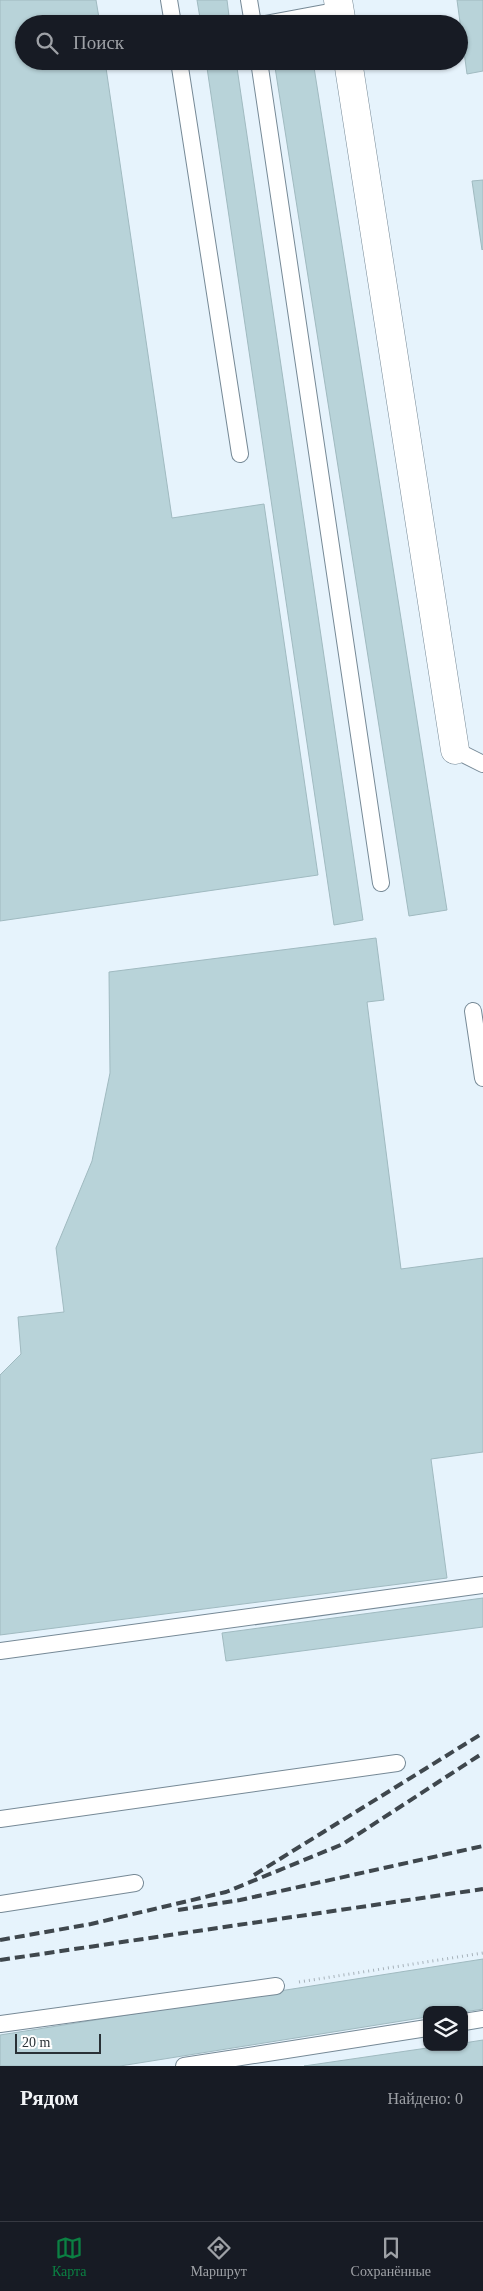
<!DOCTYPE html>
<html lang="ru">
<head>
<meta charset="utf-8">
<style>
	body { margin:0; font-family:"Times New Roman",serif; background:#242831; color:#f1f3f6 }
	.controls { position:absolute; right:15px; bottom:15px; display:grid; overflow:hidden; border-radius:10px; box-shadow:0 1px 4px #0004 }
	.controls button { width:45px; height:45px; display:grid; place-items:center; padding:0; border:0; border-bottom:1px solid #363941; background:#171b24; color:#f1f3f6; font:25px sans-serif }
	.scale { position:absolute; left:15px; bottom:12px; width:86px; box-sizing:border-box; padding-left:5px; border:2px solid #293136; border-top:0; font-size:14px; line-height:18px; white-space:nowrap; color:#293136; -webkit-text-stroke:4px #fefefe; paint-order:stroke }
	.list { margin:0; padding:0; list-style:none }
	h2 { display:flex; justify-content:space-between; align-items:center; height:65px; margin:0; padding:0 20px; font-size:21px }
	h2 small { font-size:16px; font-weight:400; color:#9ea1a6 }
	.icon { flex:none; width:28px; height:28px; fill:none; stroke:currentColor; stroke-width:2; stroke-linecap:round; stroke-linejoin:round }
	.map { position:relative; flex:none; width:483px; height:2066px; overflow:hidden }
	.search { position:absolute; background:#171b24; box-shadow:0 1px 4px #0004; left:15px; right:15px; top:15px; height:55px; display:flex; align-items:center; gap:12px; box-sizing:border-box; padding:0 18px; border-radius:28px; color:#9ea1a6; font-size:19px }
	.sheet { height:155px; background:#171b24 }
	nav { display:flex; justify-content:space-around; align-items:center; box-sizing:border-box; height:70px; border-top:1px solid #363941; background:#171b24; font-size:14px; color:#9ea1a6 }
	nav a { display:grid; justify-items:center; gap:2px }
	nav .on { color:#0b8043 }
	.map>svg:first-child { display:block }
	.building { fill:#b8d3d9; stroke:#a0bac0 }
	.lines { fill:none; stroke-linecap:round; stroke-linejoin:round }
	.service-casing { stroke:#768996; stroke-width:18 }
	.minor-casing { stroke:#768996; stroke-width:29 }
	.path { stroke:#a7b2ba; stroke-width:3; stroke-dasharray:1 4; stroke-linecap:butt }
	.service { stroke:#fff; stroke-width:16 }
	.minor { stroke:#fff; stroke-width:28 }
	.rail { stroke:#3f474d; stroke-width:4; stroke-dasharray:10 5; stroke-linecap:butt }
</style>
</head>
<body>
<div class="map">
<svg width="483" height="2066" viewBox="0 0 483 2066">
	<rect width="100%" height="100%" fill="#e6f3fc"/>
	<g class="building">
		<polygon points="0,0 96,0 100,24 24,24 24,61 105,61 172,518 264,504 318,875 0,921"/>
		<polygon points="197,0 227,0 230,24 201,24"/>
		<polygon points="457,0 483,0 483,71 467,74"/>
		<polygon points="206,61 236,61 363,920 334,925"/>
		<polygon points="274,61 313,61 447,910 409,916"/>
		<polygon points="483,180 483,249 482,250 472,181"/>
		<polygon points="376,938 384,1000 367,1002 401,1269 483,1258 483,1452 431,1459 447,1578 0,1635 0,1375 21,1354 18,1317 64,1312 56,1248 92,1161 110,1073 109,972"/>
		<polygon points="483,1598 483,1627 226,1661 222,1633"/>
		<polygon points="483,1959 483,2009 464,2012 464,2010 427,2010 427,2017 120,2066 0,2066 0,2035"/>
		<polygon points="483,2040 483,2066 304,2066 434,2047 464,2047 464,2043"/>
	</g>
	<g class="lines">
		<defs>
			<g id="service">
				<polyline points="169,0 173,24"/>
				<polyline points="249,0 253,24"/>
				<polyline points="265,24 340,10"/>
				<polyline points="179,61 240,454"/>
				<polyline points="259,61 381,883"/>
				<polyline points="455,750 483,764"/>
				<polyline points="473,1011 483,1078"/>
				<polyline points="0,1651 483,1585"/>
				<polyline points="0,1819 397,1763"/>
				<polyline points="0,1904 135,1883"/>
				<polyline points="464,2022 483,2019"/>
				<polyline points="0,2024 276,1986"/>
				<polyline points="184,2066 427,2028"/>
			</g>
			<g id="minor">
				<polyline points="338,0 342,24"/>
				<polyline points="348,61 455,750"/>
			</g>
		</defs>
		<use href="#service" class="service-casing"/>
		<use href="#minor" class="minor-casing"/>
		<polyline class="path" points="299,1982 483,1953"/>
		<use href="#service" class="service"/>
		<use href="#minor" class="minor"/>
		<g class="rail">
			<polyline points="254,1875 483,1733"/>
			<polyline points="178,1910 240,1900 483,1846"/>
			<polyline points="0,1940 91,1924 226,1892 343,1844 483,1753"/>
			<polyline points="0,1960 483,1889"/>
		</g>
	</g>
</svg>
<div class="controls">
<button><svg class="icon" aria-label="layers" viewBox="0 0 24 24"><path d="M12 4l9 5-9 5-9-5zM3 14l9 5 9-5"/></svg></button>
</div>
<div class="scale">20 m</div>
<div class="search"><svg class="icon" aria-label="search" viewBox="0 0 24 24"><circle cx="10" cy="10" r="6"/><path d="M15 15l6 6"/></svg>Поиск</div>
</div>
<section class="sheet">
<h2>Рядом<small>Найдено: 0</small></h2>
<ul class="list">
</ul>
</section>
<nav>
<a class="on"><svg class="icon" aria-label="map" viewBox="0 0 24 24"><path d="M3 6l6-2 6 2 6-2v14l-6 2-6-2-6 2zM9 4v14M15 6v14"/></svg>Карта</a>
<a><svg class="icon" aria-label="directions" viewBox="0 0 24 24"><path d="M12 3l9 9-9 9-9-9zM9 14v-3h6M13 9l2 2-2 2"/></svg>Маршрут</a>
<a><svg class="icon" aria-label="saved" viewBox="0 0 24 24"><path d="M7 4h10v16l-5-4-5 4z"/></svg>Сохранённые</a>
</nav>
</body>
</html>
